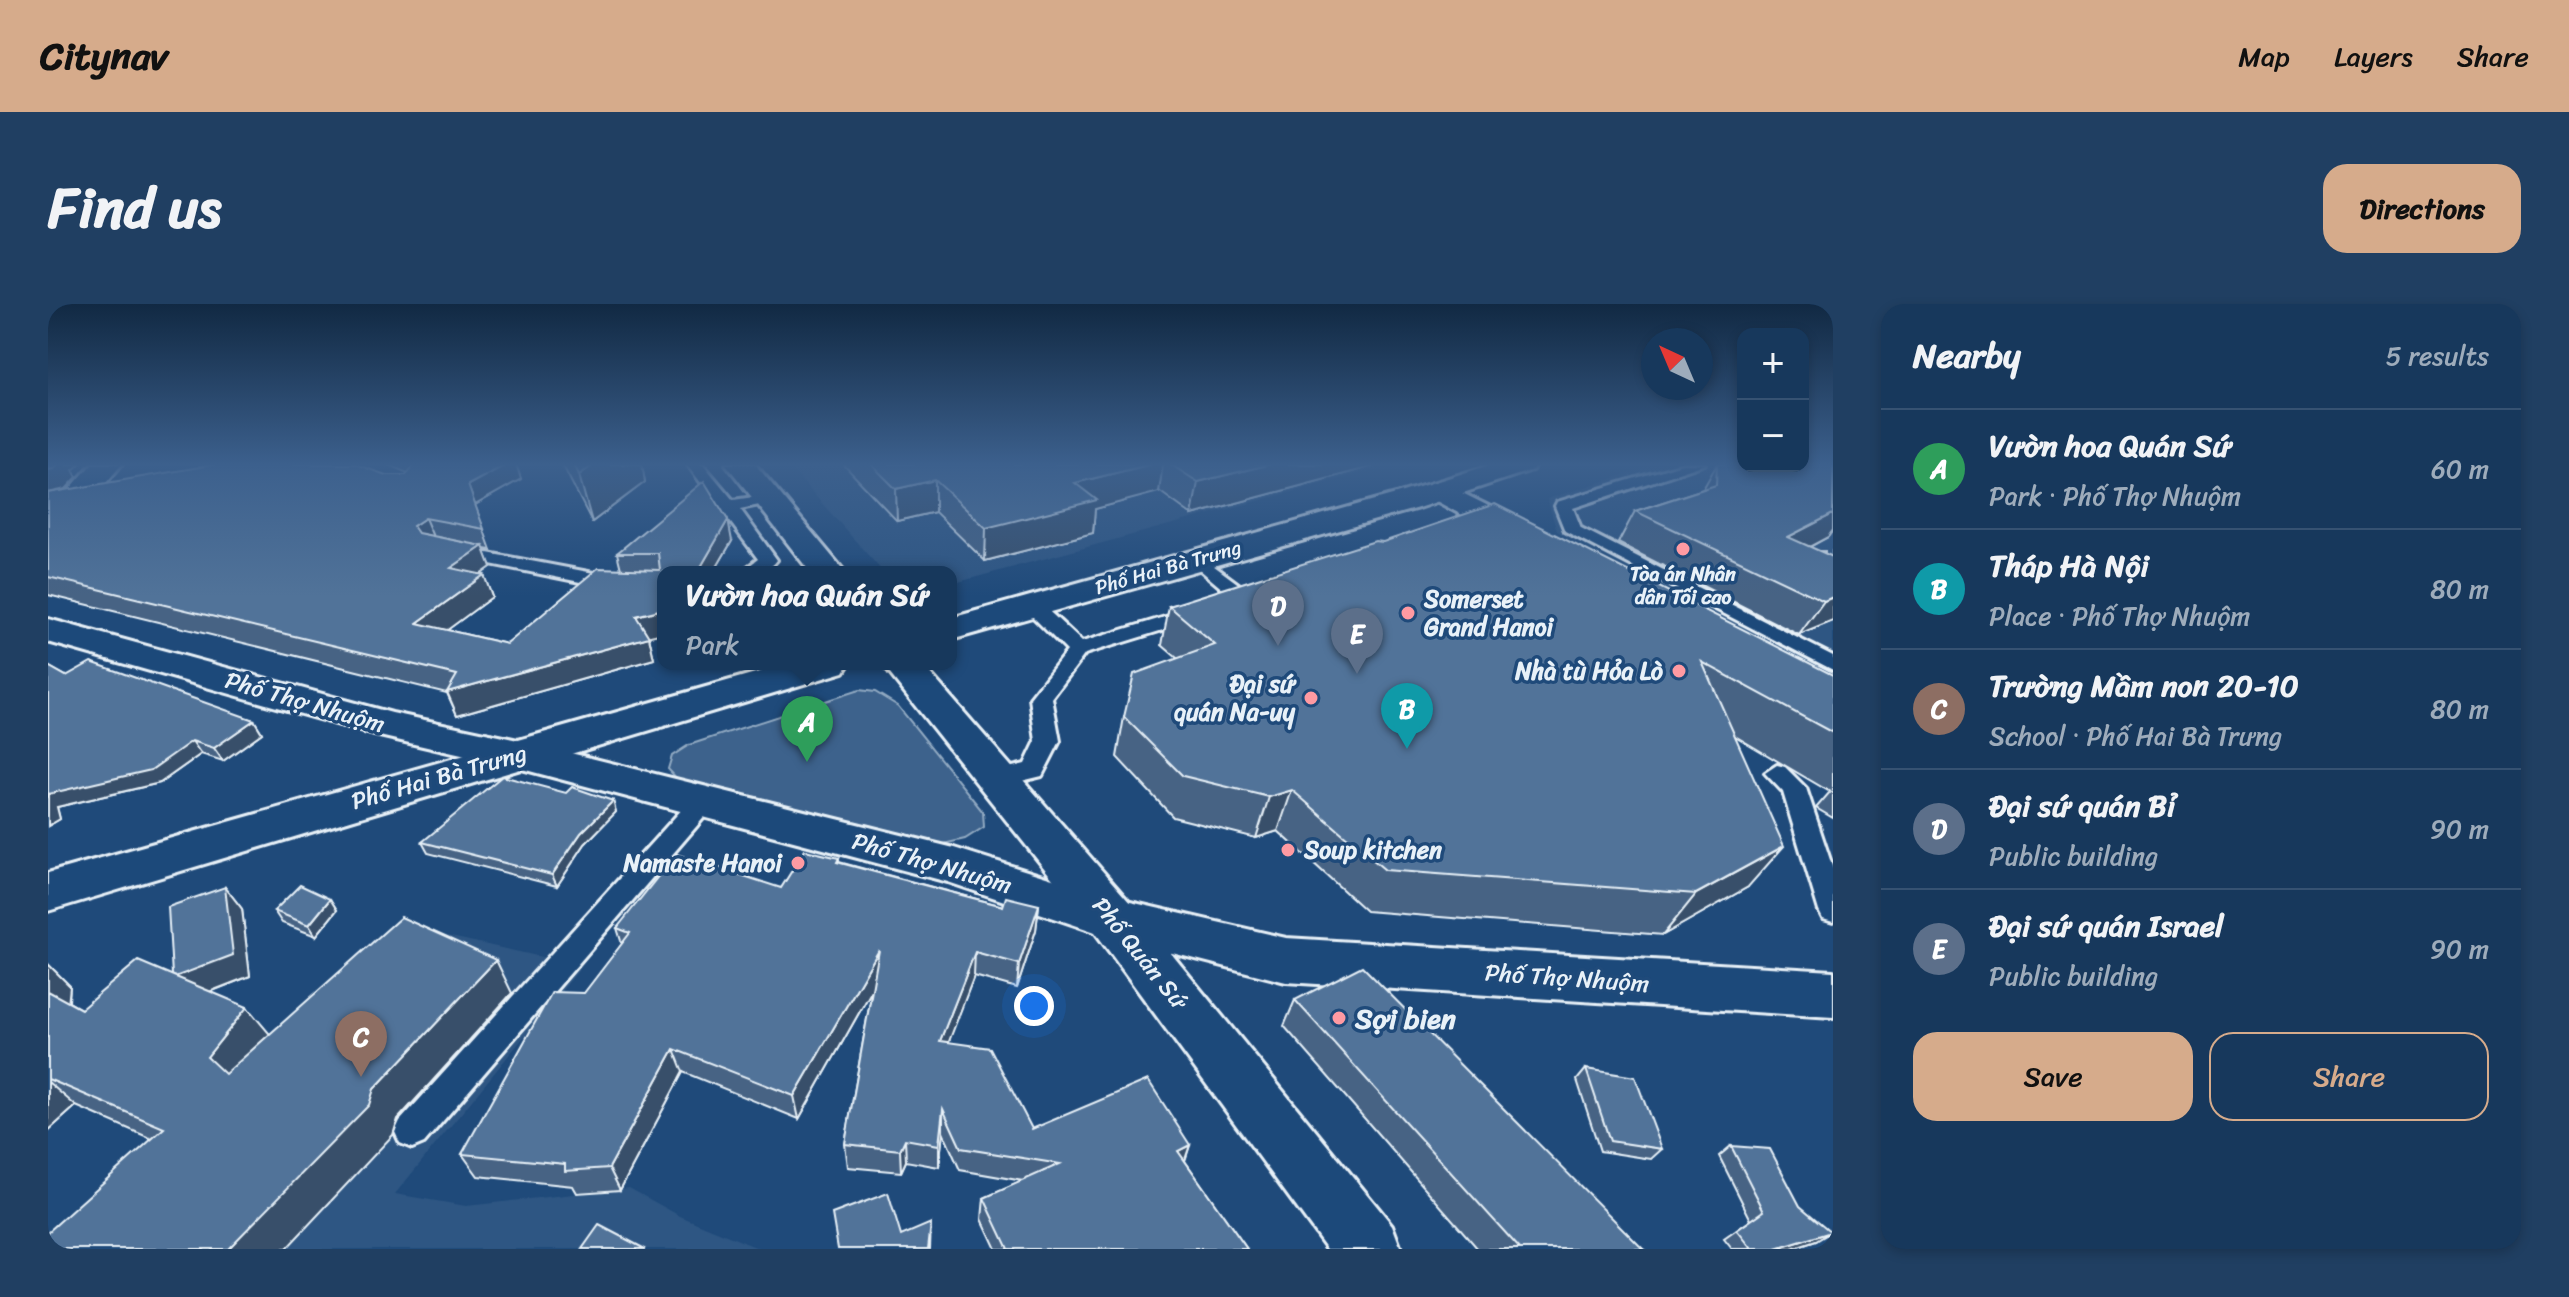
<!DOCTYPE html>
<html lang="en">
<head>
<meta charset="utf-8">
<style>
	body { margin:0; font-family:Sriracha,sans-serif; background:#203f62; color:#f1f3f6 }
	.controls { position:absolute; right:24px; top:24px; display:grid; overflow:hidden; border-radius:16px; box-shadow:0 4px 12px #0003 }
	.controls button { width:72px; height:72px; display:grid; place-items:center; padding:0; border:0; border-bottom:2px solid #365272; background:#17385c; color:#f1f3f6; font:40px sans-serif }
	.compass { position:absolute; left:1593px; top:24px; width:72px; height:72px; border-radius:50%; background:#17385c; box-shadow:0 4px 12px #0003; rotate:316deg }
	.you { position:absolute; left:986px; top:702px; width:28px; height:28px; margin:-20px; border:6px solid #fff; border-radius:50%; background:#1a73e8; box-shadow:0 0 0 12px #1a73e833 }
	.badge { display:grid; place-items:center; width:52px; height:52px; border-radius:50%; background:#d6ab8b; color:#fff; font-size:26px; font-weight:700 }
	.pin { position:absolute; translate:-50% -66px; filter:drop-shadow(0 2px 4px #0008) }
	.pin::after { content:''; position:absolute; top:42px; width:28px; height:24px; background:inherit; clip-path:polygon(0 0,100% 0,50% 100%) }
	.popup { position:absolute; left:609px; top:262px; width:300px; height:104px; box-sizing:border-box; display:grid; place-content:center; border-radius:16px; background:#17385c; filter:drop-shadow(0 2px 6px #0005); font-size:26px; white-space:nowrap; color:#9eacbb }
	.popup b { font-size:30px; color:#f1f3f6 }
	.popup::after { content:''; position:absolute; left:50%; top:100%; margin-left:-16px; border:16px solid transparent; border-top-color:#17385c }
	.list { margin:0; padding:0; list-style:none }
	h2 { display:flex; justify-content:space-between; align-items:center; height:104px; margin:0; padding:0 32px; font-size:34px }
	h2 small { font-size:26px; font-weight:400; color:#9eacbb }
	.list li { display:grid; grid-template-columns:52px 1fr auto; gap:24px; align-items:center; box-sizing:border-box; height:120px; padding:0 32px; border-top:2px solid #365272 }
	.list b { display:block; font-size:30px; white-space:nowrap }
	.list p { margin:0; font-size:26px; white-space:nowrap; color:#9eacbb }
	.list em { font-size:26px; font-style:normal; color:#9eacbb }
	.actions { display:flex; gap:16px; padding:24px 32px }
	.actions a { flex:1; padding:18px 0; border:2px solid #d6ab8b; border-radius:24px; text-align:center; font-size:28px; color:#d6ab8b }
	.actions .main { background:#d6ab8b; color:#111 }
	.map { position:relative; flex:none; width:1785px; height:945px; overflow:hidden; border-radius:24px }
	header { display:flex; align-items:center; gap:48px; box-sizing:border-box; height:112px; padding:0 40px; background:#d6ab8b; color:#111 }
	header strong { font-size:38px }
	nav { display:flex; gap:44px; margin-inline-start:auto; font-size:28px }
	.intro { display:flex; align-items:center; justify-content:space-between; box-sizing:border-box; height:192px; padding:0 48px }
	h1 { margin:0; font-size:56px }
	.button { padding:20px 36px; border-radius:24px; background:#d6ab8b; color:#111; font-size:28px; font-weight:700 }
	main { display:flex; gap:48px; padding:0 48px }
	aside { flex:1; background:#17385c; border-radius:24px; box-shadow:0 4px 12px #0003 }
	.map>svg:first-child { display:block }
	.built { fill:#2e5683 }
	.green { fill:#3c628c; stroke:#92aac2; stroke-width:2 }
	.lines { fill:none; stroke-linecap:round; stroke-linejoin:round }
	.service-casing { stroke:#e8f1f8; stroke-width:6 }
	.minor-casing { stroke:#e8f1f8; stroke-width:6 }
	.tertiary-casing { stroke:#e8f1f8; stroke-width:6 }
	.secondary-casing { stroke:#e8f1f8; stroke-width:6 }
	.path { stroke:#e8f1f8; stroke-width:4; stroke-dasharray:6 5; stroke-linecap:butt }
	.service { fill:#1f4a7a; fill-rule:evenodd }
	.minor { fill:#1f4a7a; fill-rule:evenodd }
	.tertiary { fill:#1f4a7a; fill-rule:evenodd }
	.secondary { fill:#1f4a7a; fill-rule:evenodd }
	.wall { fill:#466384; stroke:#e8f1f8; stroke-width:2 }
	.shaded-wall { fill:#39506b; stroke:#e8f1f8; stroke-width:2 }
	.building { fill:#517399; stroke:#e8f1f8; stroke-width:2 }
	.poi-dot { fill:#ff9aa2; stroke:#1f4a7a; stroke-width:3 }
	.labels { text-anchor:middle; stroke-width:7; stroke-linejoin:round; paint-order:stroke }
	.far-street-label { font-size:20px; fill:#e8f1f8; stroke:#1f4a7a }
	.far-poi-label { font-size:20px; font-weight:bold; fill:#e8f1f8; stroke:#1f4a7a }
	.poi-label { font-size:24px; font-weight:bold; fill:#e8f1f8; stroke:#1f4a7a; text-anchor:end }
	.street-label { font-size:24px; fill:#e8f1f8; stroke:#1f4a7a }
	.near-poi-label { font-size:28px; font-weight:bold; fill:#e8f1f8; stroke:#1f4a7a; text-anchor:start }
</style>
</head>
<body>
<header>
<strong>Citynav</strong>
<nav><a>Map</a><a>Layers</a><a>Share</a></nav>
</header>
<div class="intro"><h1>Find us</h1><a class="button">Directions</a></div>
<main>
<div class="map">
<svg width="1785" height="945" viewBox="0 0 1785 945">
	<rect width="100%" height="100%" fill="#1f4a7a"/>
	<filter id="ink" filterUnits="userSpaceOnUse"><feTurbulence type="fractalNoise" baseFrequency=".0125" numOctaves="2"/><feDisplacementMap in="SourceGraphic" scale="16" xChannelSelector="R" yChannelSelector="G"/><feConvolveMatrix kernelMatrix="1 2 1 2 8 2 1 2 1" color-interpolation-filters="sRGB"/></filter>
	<g filter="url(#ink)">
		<g class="built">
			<polygon points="739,160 1347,160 903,280 903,268 835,268"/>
			<polygon points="1610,160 1785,160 1785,371 1509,227 1499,195"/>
			<polygon points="349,621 534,662 347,890 418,902 581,884 632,912 712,945 0,945"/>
		</g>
		<polygon class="green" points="811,386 827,388 850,402 935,508 936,523 917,535 891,541 632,478 620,465 624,452 641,441"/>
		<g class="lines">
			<defs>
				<g id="service">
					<path d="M639,160H655L685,196L726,190V198L692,205L729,256C719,269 708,268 693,268L710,255Z"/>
					<polygon points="1634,160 1657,160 1525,204 1533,224 1785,352 1785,366 1517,227 1507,202 1509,198"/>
					<polygon points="408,243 567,273 615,273 615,285 567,285 402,252 402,244"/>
					<polygon points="1150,250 1204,290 1207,294 1204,298 1190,298 1144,259 1144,251"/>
					<polygon points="983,295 990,297 1034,338 1147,304 1157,310 1154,314 1037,350 1004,394 1012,437 994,472 949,483 940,481 937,475 940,469 977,460 988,437 982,394 1019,347 973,301"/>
					<polygon points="1729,461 1737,463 1758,484 1785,565 1785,618 1775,615 1771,607 1735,488 1717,469"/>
					<polygon points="656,488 665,491 668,497 665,503 376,839 364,844 352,839 347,828 352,817 647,491"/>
				</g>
				<g id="minor">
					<polygon points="44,160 74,160 40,200 18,200 14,194"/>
					<polygon points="1392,178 1493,228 1498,235 1493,242 1482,245 1471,242 1381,193 1377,187 1381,181"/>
					<polygon points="0,315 344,409 470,436 906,544 1065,594 1238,634 1785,667 1785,713 1238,678 1065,634 900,578 470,464 327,431 0,338"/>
				</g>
				<g id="tertiary">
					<polygon points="678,160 707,160 797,268 762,268"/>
					<polygon points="834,360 874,360 1083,600 1344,921 1353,945 1279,945 1047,628"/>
				</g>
				<g id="secondary">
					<polygon points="1445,160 1488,160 1484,166 1370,204 903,336 903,314 1348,190"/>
					<polygon points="739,360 801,360 796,368 0,607 0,569"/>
				</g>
			</defs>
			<use href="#service" class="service-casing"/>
			<use href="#minor" class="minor-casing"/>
			<use href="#tertiary" class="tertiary-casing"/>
			<use href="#secondary" class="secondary-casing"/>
			<polyline class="path" points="1772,248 1785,248"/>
			<use href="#service" class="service"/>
			<use href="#minor" class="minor"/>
			<use href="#tertiary" class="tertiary"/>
			<use href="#secondary" class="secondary"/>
		</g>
		<g class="wall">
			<polygon points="328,160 468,160 473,175 427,201 443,246 436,245 443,263 432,271 436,271 444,293 399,326 459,340 573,265 569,249 684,237 666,268 615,268 601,332 606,355 409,411 399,389 0,291 0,189 358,171 360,169 343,162"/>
			<polygon points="514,160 594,160 597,178 544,218"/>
			<polygon points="795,160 1330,160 1330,161 1144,211 1111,187 1047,205 1045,229 937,257 887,208 849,217"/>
			<polygon points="1669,160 1785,160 1785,226 1780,233 1762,243 1785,317 1751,331 1570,239 1587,207 1655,185"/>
			<polygon points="1121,302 1785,371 1785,514 1768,504 1782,488 1687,432 1700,583 1615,631 1318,607 1230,527 1208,534 1125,513 1069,453 1076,413 1129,354 1114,341"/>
			<polygon points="0,362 18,372 206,416 214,429 175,457 153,450 112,479 9,503 12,515 0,522"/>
			<polygon points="518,489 565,497 568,508 537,540 509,582 380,549 374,538"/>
			<polygon points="791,554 791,558 955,602 991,601 988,626 969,684 926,672 900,738 984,825 1142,841 1137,857 1199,945 948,945 934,915 936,894 975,877 912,866 895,828 891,863 858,857 853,868 800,863 797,840 824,686 751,815 635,768 572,886 529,889 525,882 430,872 414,850 574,640 569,624 733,584"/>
			<polygon points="177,583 194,605 202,672 162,688 222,730 464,689 350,815 345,831 104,835 28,802 0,827 0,660 22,682 21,698 33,705 124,671"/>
			<polygon points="282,595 289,606 268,632 234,619 226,607"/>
			<polygon points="1247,696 1595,945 1430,945 1236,722"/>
			<polygon points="1538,765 1614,845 1603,855 1552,847 1529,776"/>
			<polygon points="1683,842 1768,937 1744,945 1684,945 1676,935 1703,916 1671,852"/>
		</g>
		<g class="shaded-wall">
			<polygon points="10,160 32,160 25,166 29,173 18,185 0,189 0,166"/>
			<polygon points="459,160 468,160 473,175 427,201 420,181"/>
			<polygon points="547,160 594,160 597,178 544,218 531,171"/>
			<polygon points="1104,160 1115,160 1111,188 1047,205 1045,229 937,257 938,224 1027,179"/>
			<polygon points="1223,160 1330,160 1330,161 1144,211 1150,178"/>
			<polygon points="887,176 887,208 849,217 848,185"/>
			<polygon points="1785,210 1785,226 1780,233 1718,266 1740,233"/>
			<polygon points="377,214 386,235 373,242 365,222"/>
			<polygon points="680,216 684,237 666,268 650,268"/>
			<polygon points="435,242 443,263 412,285 403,264"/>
			<polygon points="436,271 444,293 379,341 369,319"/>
			<polygon points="1785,293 1785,317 1751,331 1776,297"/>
			<polygon points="615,305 615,329 594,334 588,312"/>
			<polygon points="601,333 606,355 409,411 399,388"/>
			<polygon points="206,416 214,429 175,457 166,444"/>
			<polygon points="144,437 153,450 112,479 9,503 12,515 0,522 0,490"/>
			<polygon points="1244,486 1230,527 1208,534 1221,493"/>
			<polygon points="565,497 568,508 537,540 509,582 504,571 533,529"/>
			<polygon points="1736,542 1700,583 1615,631 1648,590"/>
			<polygon points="177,583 194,605 202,672 143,695 124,674"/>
			<polygon points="282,595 289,606 268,632 261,621"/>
			<polygon points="991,601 988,626 969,684 971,660"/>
			<polygon points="831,646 833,670 751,815 746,792"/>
			<polygon points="927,648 926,672 892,761 892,737"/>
			<polygon points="448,656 464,689 350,815 345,831 238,945 180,945 326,785"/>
			<polygon points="0,660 22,682 19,711 0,693"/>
			<polygon points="199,703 226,735 189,784 159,753"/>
			<polygon points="626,745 635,768 572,886 561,864"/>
			<polygon points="0,778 28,802 0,827"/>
			<polygon points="895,805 895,828 891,863 891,841"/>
			<polygon points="857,835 858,857 853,868 852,846"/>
			<polygon points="1142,841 1134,864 1130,847"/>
			<polygon points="883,919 882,945 880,945"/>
			<polygon points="1783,928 1768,937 1744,945 1728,945"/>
		</g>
		<g class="building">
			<polygon points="0,160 10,160 5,165 0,166"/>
			<polygon points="169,160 307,160 338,171 358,171 365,162 363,160 459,160 420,181 436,225 377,214 365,222 370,229 435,242 403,264 436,271 369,319 459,340 550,264 612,266 610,249 569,249 656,177 680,216 650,268 615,268 615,305 588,312 601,333 399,388 409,371 0,273 0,189"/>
			<polygon points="526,160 547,160 531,171"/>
			<polygon points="823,160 1104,160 1027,179 1049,196 938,224 887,176 848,185"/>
			<polygon points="1122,160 1223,160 1150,178"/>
			<polygon points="1669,160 1695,160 1695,162 1755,162 1755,160 1785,160 1785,210 1740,233 1785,253 1785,293 1776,297 1587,207 1668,181"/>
			<polygon points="1447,200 1785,371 1785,429 1654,358 1736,542 1648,590 1337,566 1244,486 1221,493 1135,472 1076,413 1086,370 1167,341 1121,302 1327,237 1335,238"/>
			<polygon points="43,358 206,416 166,444 144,437 103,466 0,490 0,362 18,372"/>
			<polygon points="454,472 518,489 524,483 565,497 533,529 504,571 374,538"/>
			<polygon points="757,546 791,554 789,558 955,602 958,593 991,601 971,660 927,648 892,737 942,744 984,825 1100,776 1142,841 1130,847 1199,945 960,945 936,894 1012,860 913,844 895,805 891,841 857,835 852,846 797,840 831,646 746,792 626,745 561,864 517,867 517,860 414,850 504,688 536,689 582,629 569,624 628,550 733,584"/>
			<polygon points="252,581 282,595 261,621 226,607"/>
			<polygon points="177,583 185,651 127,673 124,671 120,603"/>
			<polygon points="353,613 448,656 326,785 321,801 180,945 0,945 0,928 116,824 0,775 0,687 33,705 90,657 199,703 159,753 177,770"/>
			<polygon points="1314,662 1595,945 1472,945 1247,696"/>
			<polygon points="1538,765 1587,773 1614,845 1562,837"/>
			<polygon points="1683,842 1722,845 1752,902 1783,928 1728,945 1704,945 1689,926 1716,907"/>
			<polygon points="840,889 853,932 883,919 880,945 790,945 784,910"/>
			<polygon points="551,921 597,945 534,945"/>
		</g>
	</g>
	<linearGradient id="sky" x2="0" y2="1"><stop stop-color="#112943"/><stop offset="0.55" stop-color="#3c608d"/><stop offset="1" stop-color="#3c608d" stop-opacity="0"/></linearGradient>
	<rect width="1785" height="292" fill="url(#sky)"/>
	<g class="poi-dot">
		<circle cx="1635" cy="245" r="8"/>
		<circle cx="1360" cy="309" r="8"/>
		<circle cx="1631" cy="367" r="8"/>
		<circle cx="1263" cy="394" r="8"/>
		<circle cx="1240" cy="546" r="8"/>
		<circle cx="750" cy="559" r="8"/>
		<circle cx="1291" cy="714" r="8"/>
	</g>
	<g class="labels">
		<g class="far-street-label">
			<text transform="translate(1120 263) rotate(-16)" y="7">Phố Hai Bà Trưng</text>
		</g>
		<g class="far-poi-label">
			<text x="1635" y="277">Tòa án Nhân<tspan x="1635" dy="23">dân Tối cao</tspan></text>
		</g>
		<g class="poi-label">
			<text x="1376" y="303" text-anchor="start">Somerset<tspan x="1376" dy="28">Grand Hanoi</tspan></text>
			<text x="1615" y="375">Nhà tù Hỏa Lò</text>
			<text x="1247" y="388">Đại sứ<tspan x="1247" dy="28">quán Na-uy</tspan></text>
			<text x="1256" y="554" text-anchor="start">Soup kitchen</text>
			<text x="734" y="567">Namaste Hanoi</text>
		</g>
		<g class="street-label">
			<text transform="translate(257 398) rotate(16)" y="8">Phố Thợ Nhuộm</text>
			<text transform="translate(391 473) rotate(-16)" y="8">Phố Hai Bà Trưng</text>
			<text transform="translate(884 559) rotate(16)" y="8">Phố Thợ Nhuộm</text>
			<text transform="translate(1092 649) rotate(51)" y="8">Phố Quán Sứ</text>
			<text transform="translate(1519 674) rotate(4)" y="8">Phố Thợ Nhuộm</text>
		</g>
		<g class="near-poi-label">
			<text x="1307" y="724">Sợi bien</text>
		</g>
	</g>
</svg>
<div class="controls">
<button>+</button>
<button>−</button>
</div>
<svg class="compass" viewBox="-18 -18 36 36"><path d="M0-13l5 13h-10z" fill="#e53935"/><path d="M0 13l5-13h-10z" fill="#9eacbb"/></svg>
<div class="you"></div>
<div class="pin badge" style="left:759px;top:458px;background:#2e9e5b">A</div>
<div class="popup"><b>Vườn hoa Quán Sứ</b>Park</div>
<div class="pin badge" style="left:1359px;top:445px;background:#0f9aa8">B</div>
<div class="pin badge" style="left:313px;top:773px;background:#8d6e63">C</div>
<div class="pin badge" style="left:1230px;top:342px;background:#5c6f8a">D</div>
<div class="pin badge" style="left:1309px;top:370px;background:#5c6f8a">E</div>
</div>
<aside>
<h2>Nearby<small>5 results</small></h2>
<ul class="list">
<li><span class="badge" style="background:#2e9e5b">A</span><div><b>Vườn hoa Quán Sứ</b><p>Park · Phố Thợ Nhuộm</p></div><em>60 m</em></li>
<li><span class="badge" style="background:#0f9aa8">B</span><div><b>Tháp Hà Nội</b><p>Place · Phố Thợ Nhuộm</p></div><em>80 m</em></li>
<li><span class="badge" style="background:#8d6e63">C</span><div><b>Trường Mầm non 20-10</b><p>School · Phố Hai Bà Trưng</p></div><em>80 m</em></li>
<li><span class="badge" style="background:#5c6f8a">D</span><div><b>Đại sứ quán Bỉ</b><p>Public building</p></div><em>90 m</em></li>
<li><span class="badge" style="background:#5c6f8a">E</span><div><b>Đại sứ quán Israel</b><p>Public building</p></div><em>90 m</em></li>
</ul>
<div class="actions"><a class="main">Save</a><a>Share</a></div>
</aside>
</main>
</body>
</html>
